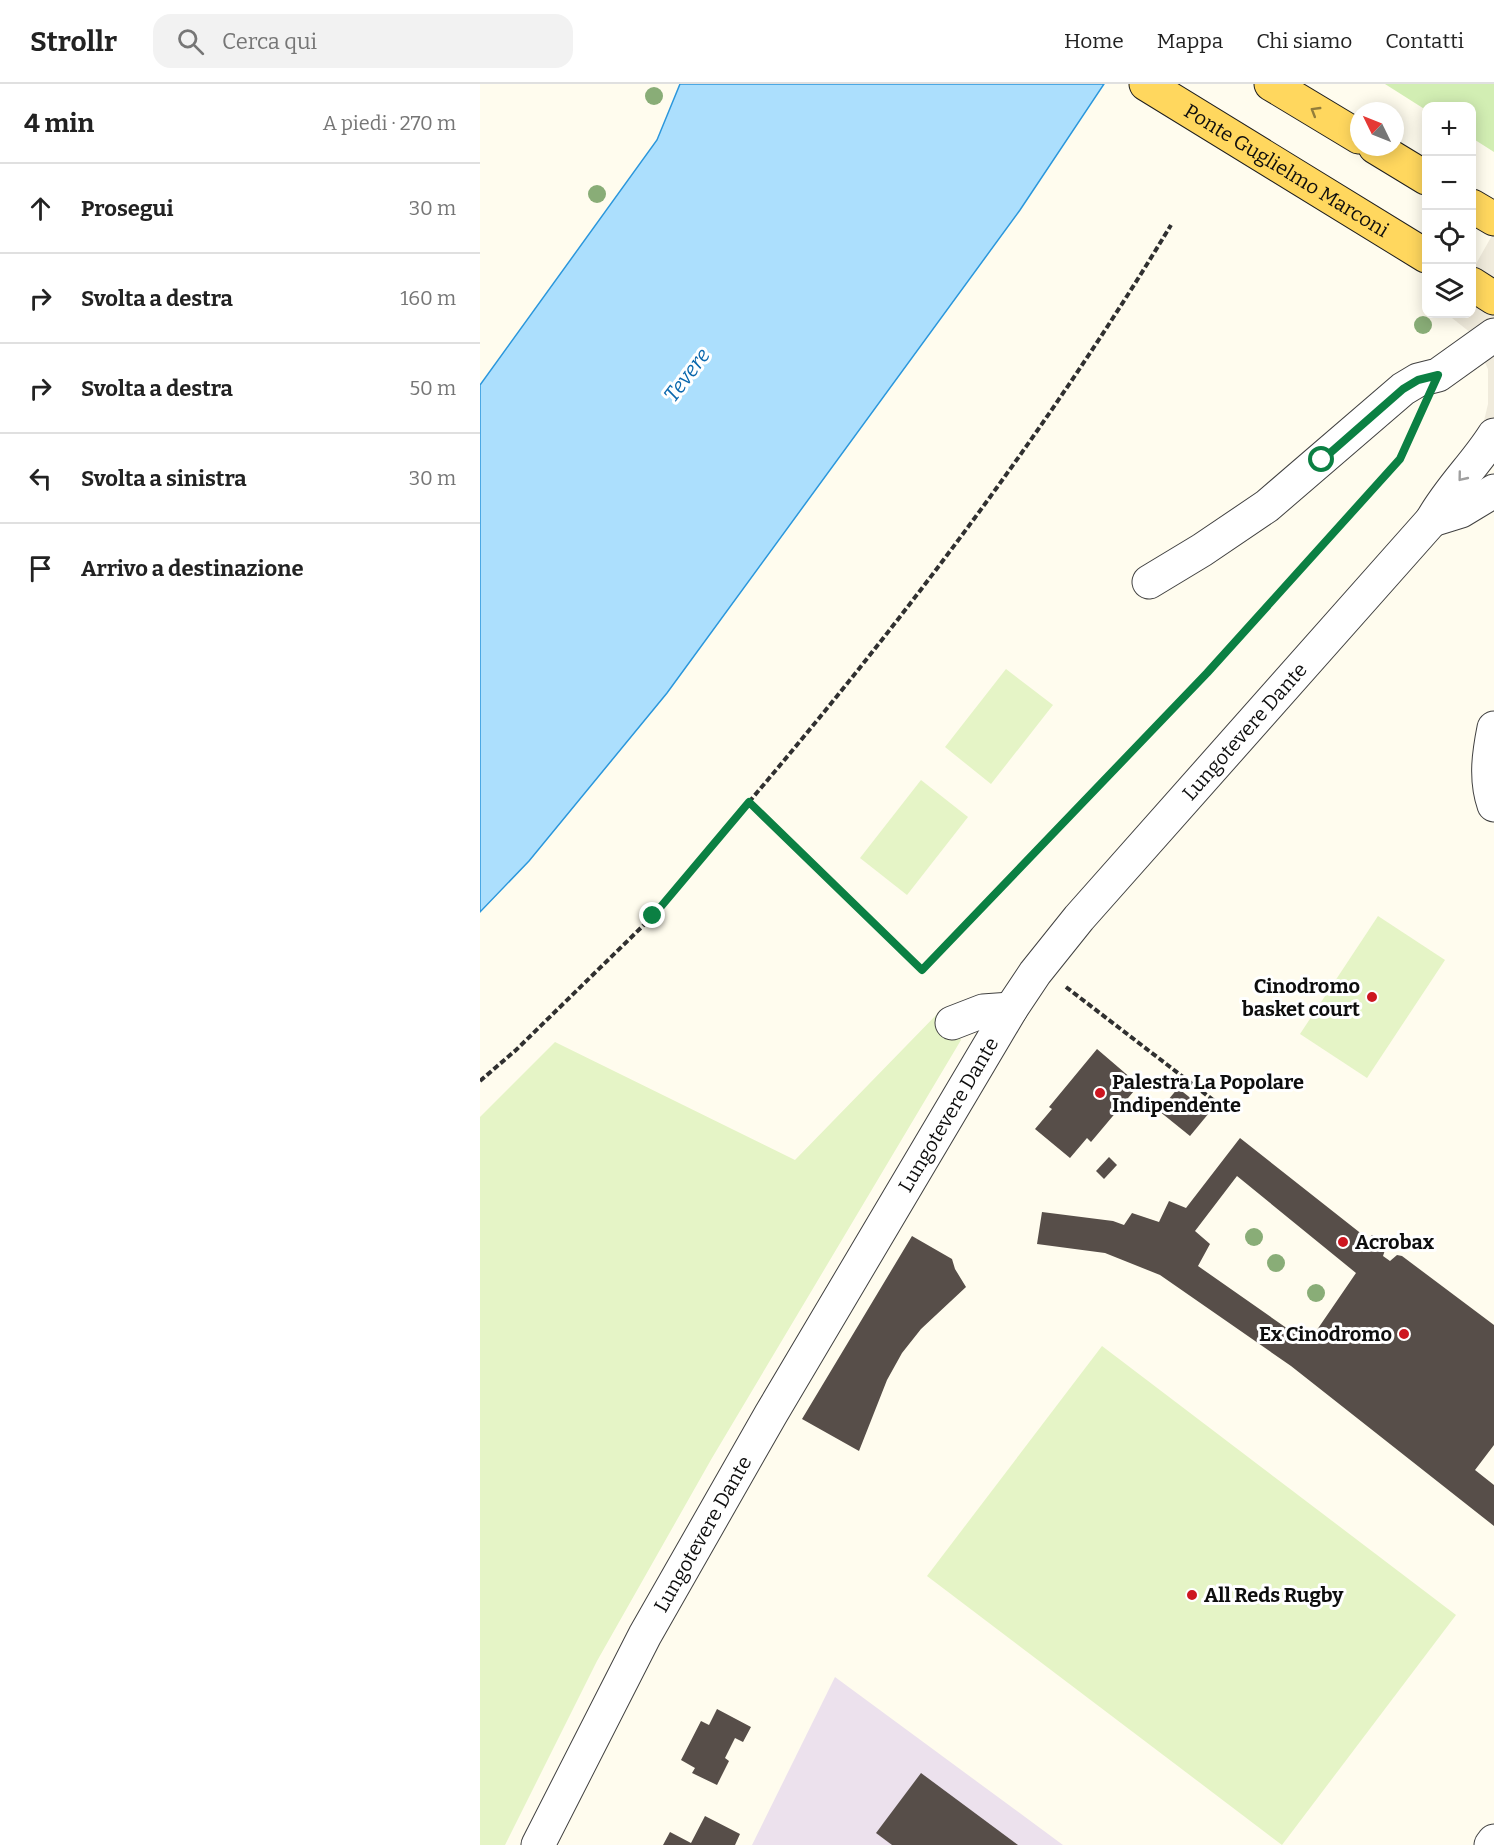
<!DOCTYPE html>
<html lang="it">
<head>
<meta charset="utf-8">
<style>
	body { margin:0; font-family:Bitter,serif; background:#f2f2f2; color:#222 }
	.controls { position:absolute; right:18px; top:18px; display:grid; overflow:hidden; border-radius:12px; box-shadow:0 3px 15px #0003 }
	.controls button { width:54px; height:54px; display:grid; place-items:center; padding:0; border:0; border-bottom:2px solid #e0e0e0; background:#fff; color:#222; font:30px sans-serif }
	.compass { position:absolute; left:870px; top:18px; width:54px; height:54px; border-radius:50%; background:#fff; box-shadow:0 3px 15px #0003; rotate:313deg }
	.stop { position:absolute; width:18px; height:18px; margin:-14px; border:4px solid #0b8043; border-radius:50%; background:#fff }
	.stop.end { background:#0b8043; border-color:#fff; box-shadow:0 2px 6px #0008 }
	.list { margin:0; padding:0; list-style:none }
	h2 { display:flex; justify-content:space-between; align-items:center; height:78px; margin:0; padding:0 24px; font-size:26px }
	h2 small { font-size:20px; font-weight:400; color:#767676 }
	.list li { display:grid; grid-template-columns:39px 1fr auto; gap:18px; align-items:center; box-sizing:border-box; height:90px; padding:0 24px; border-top:2px solid #e0e0e0 }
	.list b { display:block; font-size:22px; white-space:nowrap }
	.list em { font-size:20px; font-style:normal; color:#767676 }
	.icon { flex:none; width:33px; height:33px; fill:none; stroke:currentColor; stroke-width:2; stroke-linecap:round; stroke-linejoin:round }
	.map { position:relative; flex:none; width:1014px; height:1761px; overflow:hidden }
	header { display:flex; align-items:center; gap:36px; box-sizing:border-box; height:84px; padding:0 30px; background:#fff; border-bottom:2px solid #e0e0e0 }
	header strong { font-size:28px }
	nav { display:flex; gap:33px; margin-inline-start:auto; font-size:21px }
	.search { width:420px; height:54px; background:#f2f2f2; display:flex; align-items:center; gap:15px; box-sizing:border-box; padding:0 21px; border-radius:18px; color:#767676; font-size:22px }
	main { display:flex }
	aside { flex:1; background:#fff }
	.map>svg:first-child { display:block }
	.industrial { fill:#ece1ed }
	.green { fill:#d2eeb3 }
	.pitch { fill:#e5f4c6 }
	.plaza { fill:#f0ebdc }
	.water { fill:#acdffd; stroke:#2b97dc; stroke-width:1.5 }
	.building { fill:#574e49; fill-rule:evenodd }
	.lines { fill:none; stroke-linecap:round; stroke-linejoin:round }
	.minor-casing { stroke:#414141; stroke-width:35 }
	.major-casing { stroke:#1f1f1f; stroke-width:35 }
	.path { stroke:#303030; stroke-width:4; stroke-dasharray:6 3; stroke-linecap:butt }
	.minor { stroke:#fff; stroke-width:33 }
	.major { stroke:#ffd75e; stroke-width:33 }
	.tree { fill:#89ad77 }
	.oneway { stroke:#937d3a }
	.oneway2 { stroke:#9f9f9f }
	.route { stroke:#0b8043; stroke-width:8 }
	.poi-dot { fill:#cd1620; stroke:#fff; stroke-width:2 }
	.labels { text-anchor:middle; stroke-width:6; stroke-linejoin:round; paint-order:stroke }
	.street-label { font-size:20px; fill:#0e0e0e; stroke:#fff }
	.poi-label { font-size:20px; font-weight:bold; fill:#0e0e0e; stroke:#fff; text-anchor:start }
	.water-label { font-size:21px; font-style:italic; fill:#0967ad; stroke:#fff }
</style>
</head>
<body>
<header>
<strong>Strollr</strong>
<div class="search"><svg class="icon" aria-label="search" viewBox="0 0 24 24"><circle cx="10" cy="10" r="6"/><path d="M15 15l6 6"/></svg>Cerca qui</div>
<nav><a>Home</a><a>Mappa</a><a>Chi siamo</a><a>Contatti</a></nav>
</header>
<main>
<aside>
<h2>4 min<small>A piedi · 270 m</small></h2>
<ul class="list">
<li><svg class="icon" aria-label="ahead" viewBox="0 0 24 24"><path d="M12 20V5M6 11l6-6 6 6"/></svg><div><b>Prosegui</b></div><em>30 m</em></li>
<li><svg class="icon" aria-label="right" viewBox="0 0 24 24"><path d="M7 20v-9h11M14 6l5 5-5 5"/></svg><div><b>Svolta a destra</b></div><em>160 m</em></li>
<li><svg class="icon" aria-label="right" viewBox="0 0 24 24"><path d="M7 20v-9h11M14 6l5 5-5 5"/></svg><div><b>Svolta a destra</b></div><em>50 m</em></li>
<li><svg class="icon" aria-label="left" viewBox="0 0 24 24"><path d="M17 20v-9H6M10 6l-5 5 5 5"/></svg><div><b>Svolta a sinistra</b></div><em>30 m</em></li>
<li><svg class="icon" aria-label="arrive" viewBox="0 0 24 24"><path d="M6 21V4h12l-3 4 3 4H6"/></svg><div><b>Arrivo a destinazione</b></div></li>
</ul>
</aside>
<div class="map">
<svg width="1014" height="1761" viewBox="0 0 1014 1761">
	<rect width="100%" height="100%" fill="#fffcee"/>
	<polygon class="industrial" points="355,1593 583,1761 272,1761"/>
	<polygon class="green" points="905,0 1014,0 1014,68 992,54 992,22 946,22 946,26"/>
	<g class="pitch">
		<polygon points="526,585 573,621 511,700 465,663"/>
		<polygon points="441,696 488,733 427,811 380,774"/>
		<polygon points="898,832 965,876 887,994 820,950"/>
		<polygon points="462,925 481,956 232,1374 117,1577 25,1761 0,1761 0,1033 75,958 315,1076"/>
		<polygon points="622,1262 976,1531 802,1761 447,1492"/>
	</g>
	<polygon class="plaza" points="1014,148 1014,382 997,366 1008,320 1008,285 991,249 967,230 992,230 992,187"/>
	<polygon class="water" points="200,0 624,0 540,126 187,609 49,777 0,828 0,301 177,56"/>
	<g class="building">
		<polygon points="617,965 659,1001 611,1058 607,1054 590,1074 555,1045 572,1025 569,1023"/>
		<polygon points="698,1004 729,1029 710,1052 679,1027"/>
		<path d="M760,1054L888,1155L892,1151L903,1158L905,1166L903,1172L910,1177L917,1171L922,1172L1014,1241V1361L995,1386L1014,1401V1442L811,1282L680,1191L625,1169L557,1160L562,1128L633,1137L644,1141L652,1129L679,1138L689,1117L706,1124ZM757,1092L876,1189L828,1259L718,1182L730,1160L715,1147Z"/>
		<polygon points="629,1073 637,1081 624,1095 616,1087"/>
		<polygon points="432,1152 472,1175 475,1185 486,1203 441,1245 422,1269 407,1296 379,1367 322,1335"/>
		<polygon points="237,1625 271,1643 263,1658 255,1654 245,1674 249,1677 237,1701 212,1689 215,1684 201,1676 221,1637 229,1641"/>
		<polygon points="441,1689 538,1761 412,1761 396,1749"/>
		<polygon points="225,1732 260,1750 255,1761 183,1761 190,1748 211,1759"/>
	</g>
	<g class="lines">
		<defs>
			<g id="minor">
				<polyline points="952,436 981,427 1014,407"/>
				<polyline points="669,498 722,466 787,422 923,305 938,296 958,291 1014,251"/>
				<path d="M1014,644C1009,669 1005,695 1014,721"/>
				<polyline points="472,939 503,927 531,925"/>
				<path id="s1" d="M58,1761L165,1551L291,1330L531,925L555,889L599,834L952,436C969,405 995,381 1014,351"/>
				<polyline points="1011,1761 1014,1757"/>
			</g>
			<g id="major">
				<path id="s2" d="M666,0L946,172"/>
				<polyline points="791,0 879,53"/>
				<polyline points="895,63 946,94"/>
				<polyline points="992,122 1014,135"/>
				<polyline points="992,200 1014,214"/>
			</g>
		</defs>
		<use href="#minor" class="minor-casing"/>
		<use href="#major" class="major-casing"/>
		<g class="path">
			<path d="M269,718C423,537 568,345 691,141"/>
			<polyline points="586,903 750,1029"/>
			<polyline points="0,997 36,966 173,832 269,718 442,887 727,589 920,375 937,338"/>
		</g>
		<use href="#minor" class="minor"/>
		<use href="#major" class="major"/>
	</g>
	<g class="tree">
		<circle cx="174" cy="12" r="9"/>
		<circle cx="117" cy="110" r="9"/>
		<circle cx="943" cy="241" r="9"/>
		<circle cx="774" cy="1153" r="9"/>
		<circle cx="796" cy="1179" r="9"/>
		<circle cx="836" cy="1209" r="9"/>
	</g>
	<defs><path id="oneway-chevron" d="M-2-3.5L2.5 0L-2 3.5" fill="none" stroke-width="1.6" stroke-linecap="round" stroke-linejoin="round" transform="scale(1.5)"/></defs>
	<use class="oneway" href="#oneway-chevron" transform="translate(835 27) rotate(-149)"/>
	<use class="oneway2" href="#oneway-chevron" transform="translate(982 393) rotate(129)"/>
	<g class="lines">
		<polyline class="route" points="173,832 269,718 442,886 727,589 920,375 958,291 938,296 923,305 842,376"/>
	</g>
	<g class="poi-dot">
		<circle cx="892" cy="913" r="6"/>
		<circle cx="620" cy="1009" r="6"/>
		<circle cx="863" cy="1158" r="6"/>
		<circle cx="924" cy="1250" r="6"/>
		<circle cx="712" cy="1511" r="6"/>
	</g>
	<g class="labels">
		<g class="street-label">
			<text dy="7" stroke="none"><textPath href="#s2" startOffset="165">Ponte Guglielmo Marconi</textPath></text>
			<text dy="7" stroke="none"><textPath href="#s1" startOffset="1324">Lungotevere Dante</textPath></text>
			<text dy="7" stroke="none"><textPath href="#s1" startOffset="838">Lungotevere Dante</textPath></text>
			<text dy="7" stroke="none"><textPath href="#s1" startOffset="352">Lungotevere Dante</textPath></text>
		</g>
		<g class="poi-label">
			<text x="880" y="909" text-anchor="end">Cinodromo<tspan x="880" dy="23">basket court</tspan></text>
			<text x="632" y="1005">Palestra La Popolare<tspan x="632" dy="23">Indipendente</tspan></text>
			<text x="875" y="1165">Acrobax</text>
			<text x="912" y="1257" text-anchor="end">Ex Cinodromo</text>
			<text x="724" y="1518">All Reds Rugby</text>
		</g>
		<g class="water-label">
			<text transform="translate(207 291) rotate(-53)" y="7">Tevere</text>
		</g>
	</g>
</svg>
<div class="controls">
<button>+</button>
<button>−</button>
<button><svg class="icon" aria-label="locate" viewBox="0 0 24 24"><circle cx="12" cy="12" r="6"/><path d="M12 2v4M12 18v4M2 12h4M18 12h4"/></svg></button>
<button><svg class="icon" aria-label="layers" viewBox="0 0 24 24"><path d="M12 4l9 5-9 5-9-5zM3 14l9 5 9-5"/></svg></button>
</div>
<svg class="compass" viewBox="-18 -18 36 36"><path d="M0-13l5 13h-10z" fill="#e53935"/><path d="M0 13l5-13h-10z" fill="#767676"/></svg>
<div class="stop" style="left:842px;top:376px"></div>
<div class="stop end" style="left:173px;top:832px"></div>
</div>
</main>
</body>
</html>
